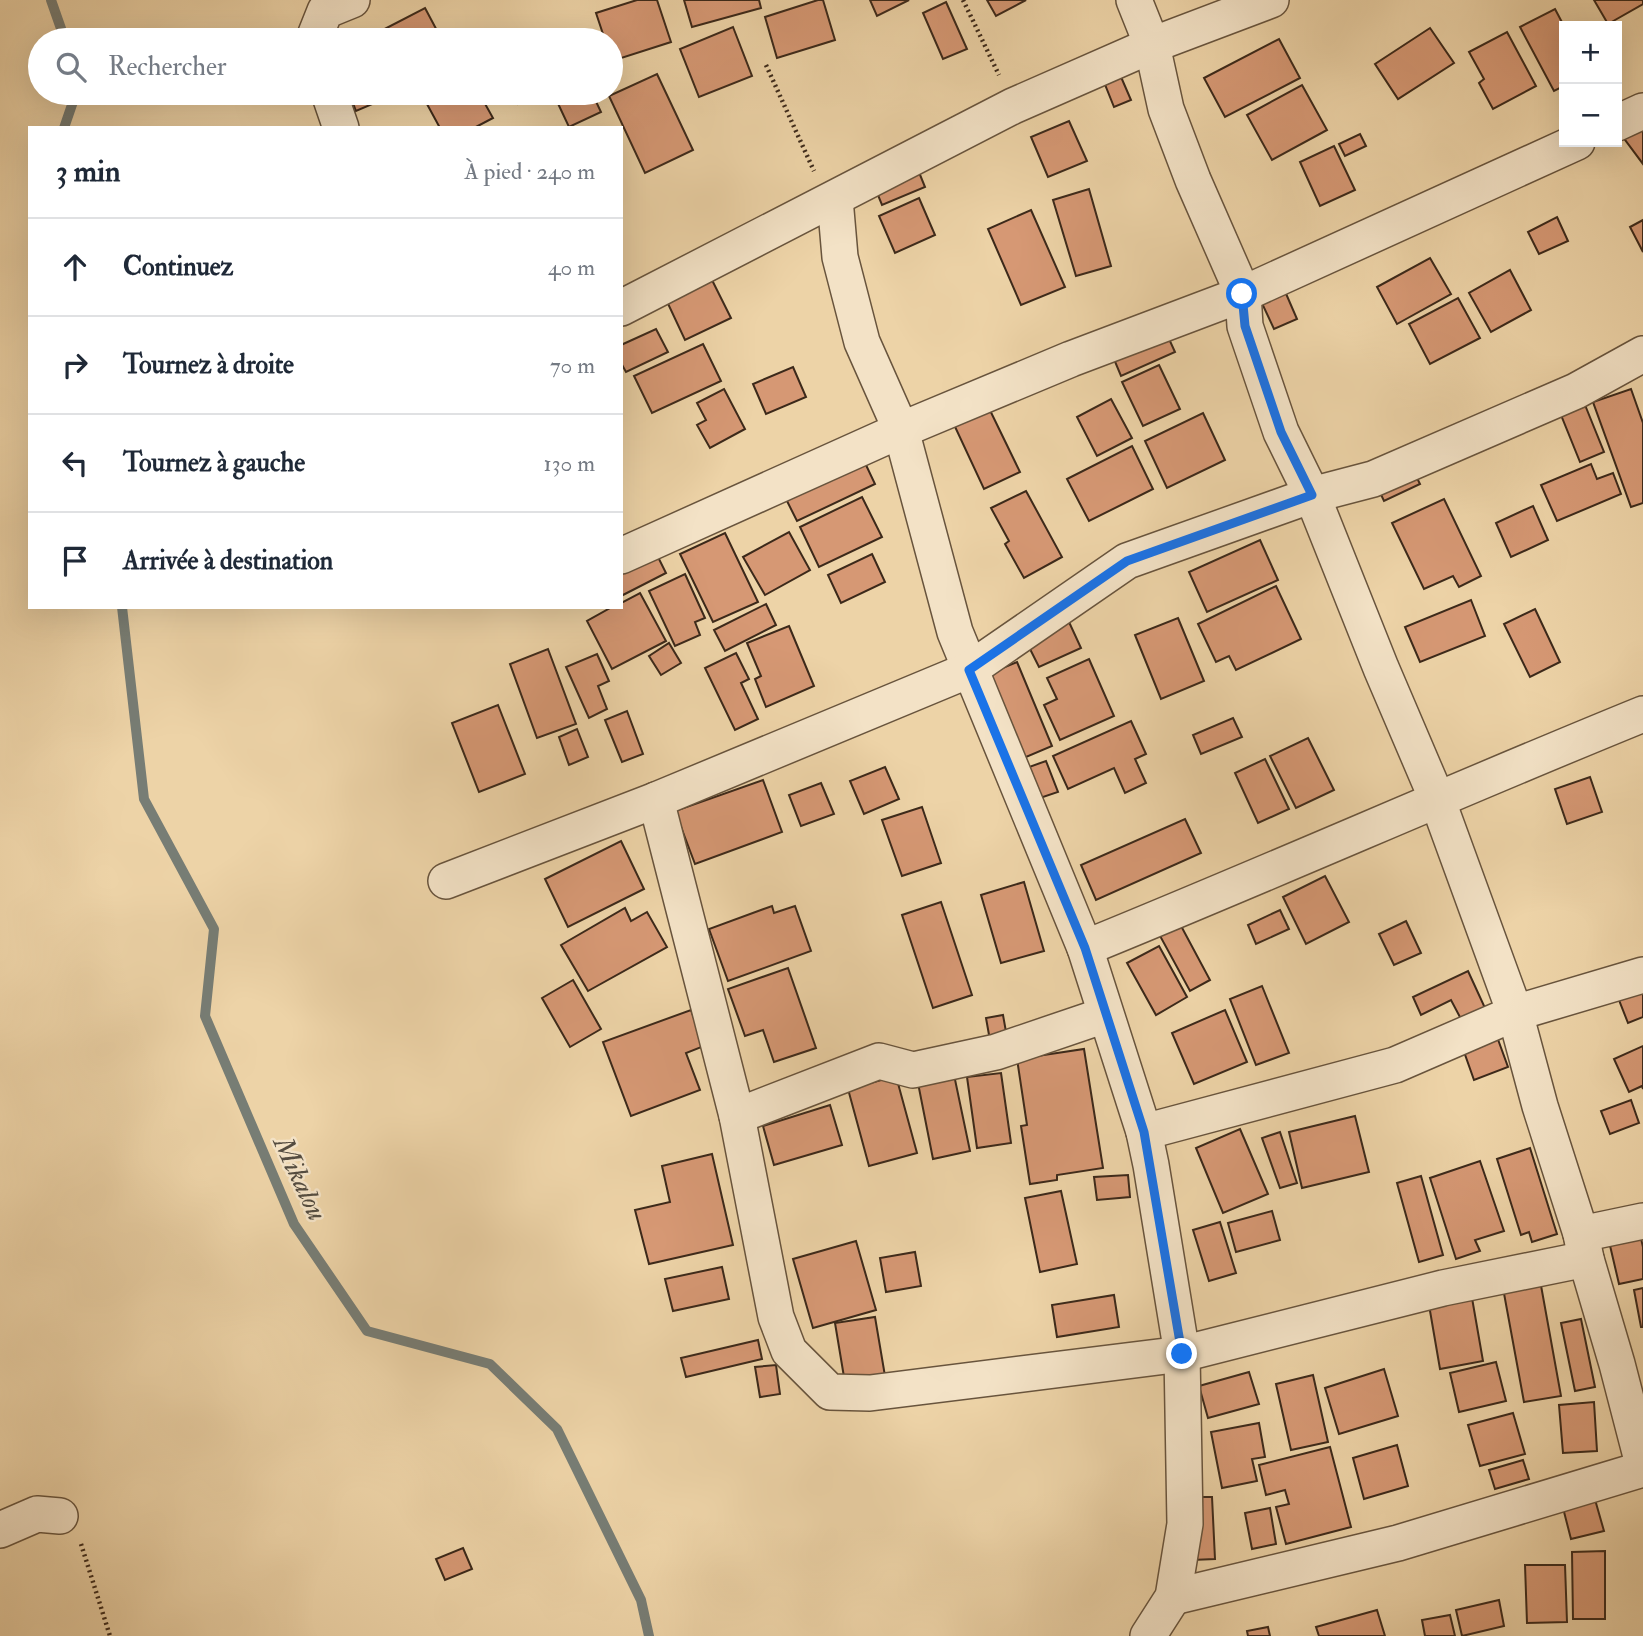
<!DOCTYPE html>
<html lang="fr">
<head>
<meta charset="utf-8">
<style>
	body { margin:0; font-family:"IM FELL Double Pica",serif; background:#f2f2f3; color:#1f2937 }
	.controls { position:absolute; right:21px; top:21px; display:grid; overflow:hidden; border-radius:0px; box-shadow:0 7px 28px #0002 }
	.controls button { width:63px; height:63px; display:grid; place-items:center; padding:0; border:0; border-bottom:2px solid #e0e1e3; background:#fff; color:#1f2937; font:35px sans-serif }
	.stop { position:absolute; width:21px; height:21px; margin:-16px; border:5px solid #1a73e8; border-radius:50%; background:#fff }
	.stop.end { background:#1a73e8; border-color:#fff; box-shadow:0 2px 7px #0008 }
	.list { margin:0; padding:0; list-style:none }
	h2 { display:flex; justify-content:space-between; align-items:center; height:91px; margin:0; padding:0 28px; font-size:30px }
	h2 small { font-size:23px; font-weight:400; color:#747a83 }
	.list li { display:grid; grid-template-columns:46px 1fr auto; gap:21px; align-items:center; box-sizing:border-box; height:98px; padding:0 28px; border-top:2px solid #e0e1e3 }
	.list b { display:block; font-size:26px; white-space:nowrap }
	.list em { font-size:23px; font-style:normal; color:#747a83 }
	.icon { flex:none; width:38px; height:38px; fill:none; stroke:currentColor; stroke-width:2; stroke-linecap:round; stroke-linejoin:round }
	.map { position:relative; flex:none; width:1643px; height:1636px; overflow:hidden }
	.search { position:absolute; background:#fff; box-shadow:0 7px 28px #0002; left:28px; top:28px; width:595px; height:77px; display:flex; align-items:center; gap:18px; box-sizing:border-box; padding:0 24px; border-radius:38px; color:#747a83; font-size:26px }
	.panel { position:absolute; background:#fff; box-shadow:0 7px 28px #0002; left:28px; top:126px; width:595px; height:483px; border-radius:0px }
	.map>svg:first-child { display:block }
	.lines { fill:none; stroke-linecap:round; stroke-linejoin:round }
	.stream { stroke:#777d75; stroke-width:10 }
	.building { fill:#d69874; stroke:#3c291a; stroke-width:2 }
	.minor-casing { stroke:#68543d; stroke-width:38 }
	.path { stroke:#3c291a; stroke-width:4.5; stroke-dasharray:2 3.5; stroke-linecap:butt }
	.minor { stroke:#f3e2c6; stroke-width:35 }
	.route { stroke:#1a73e8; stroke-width:9 }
	.labels { text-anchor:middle; stroke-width:5; stroke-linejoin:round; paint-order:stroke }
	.water-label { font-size:28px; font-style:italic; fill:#544c40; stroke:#f3e2c6 }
</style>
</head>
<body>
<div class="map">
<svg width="1643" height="1636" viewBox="0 0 1643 1636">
	<rect width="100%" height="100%" fill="#edd3a7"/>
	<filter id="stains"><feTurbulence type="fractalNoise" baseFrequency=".00286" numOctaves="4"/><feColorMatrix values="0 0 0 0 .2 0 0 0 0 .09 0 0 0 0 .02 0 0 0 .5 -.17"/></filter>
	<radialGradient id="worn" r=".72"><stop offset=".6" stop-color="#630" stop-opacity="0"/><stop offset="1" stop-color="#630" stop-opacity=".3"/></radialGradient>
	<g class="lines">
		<g class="stream">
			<polyline points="51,0 65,40"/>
			<polyline points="64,128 76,93"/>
			<polyline points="122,607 144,799 214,929 205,1016 294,1224 367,1331 490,1364 557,1429 641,1600 649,1636"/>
		</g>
	</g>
	<g class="building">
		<polygon points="637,0 657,0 671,42 612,61 611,40 605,40 596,13"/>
		<polygon points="684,0 759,0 761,8 692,27"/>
		<polygon points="818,0 823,0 835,40 777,58 765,17"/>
		<polygon points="870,0 909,0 877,16"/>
		<polygon points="987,0 1026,0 996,16"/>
		<polygon points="1594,0 1643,0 1643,4 1608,24"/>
		<polygon points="946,2 967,49 943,59 923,13"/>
		<polygon points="425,8 442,40 376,40 373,35"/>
		<polygon points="1555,9 1564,26 1564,86 1554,91 1520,27"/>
		<polygon points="733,27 752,76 699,97 680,49"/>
		<polygon points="1430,28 1454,63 1398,99 1375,64"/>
		<polygon points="1507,32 1536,86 1493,109 1479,83 1484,79 1469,52"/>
		<polygon points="1279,39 1300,78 1225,117 1204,78"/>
		<polygon points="1118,70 1131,100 1114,107 1102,77"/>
		<polygon points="657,74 693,150 645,173 609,96"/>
		<polygon points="1302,85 1327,130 1272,160 1247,115"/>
		<polygon points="349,93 395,93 396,94 356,111"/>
		<polygon points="421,93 479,93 493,118 474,128 440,128"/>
		<polygon points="512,93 538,93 518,104"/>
		<polygon points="560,93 592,93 601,112 569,127 554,95"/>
		<polygon points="1643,103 1643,164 1617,129"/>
		<polygon points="1069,121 1087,161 1048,177 1031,137"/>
		<polygon points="1360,134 1366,146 1345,156 1339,144"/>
		<polygon points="1334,146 1355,190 1320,206 1300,162"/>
		<polygon points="912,155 925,187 882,205 869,173"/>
		<polygon points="1089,189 1111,266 1076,276 1053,200"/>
		<polygon points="919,198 935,235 895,253 879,216"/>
		<polygon points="1031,210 1065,287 1021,305 988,229"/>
		<polygon points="1557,217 1568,241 1539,254 1528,232"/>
		<polygon points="1643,220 1643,252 1630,227"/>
		<polygon points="1430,258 1451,294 1397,324 1377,287"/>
		<polygon points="1510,270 1531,310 1491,332 1469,293"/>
		<polygon points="708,272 731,318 685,340 663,293"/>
		<polygon points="1284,289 1297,319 1274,329 1260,299"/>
		<polygon points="1458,298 1480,338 1430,364 1409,324"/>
		<polygon points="1159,317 1175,352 1121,376 1106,340"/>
		<polygon points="656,329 668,352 626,372 621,363 621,345"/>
		<polygon points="703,344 721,381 652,413 634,376"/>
		<polygon points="1159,365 1180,409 1143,426 1122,382"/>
		<polygon points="793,367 806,397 766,414 753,384"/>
		<polygon points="724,389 745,429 710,448 697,425 706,420 697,403"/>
		<polygon points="1631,389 1643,423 1643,503 1631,507 1593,402"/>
		<polygon points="1111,399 1132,438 1097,456 1077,417"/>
		<polygon points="985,400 1020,472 984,489 950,416"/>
		<polygon points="1583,400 1604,452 1580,462 1559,410"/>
		<polygon points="1203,413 1225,460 1167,488 1145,441"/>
		<polygon points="857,446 875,484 797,521 778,483"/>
		<polygon points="1132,446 1153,489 1089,521 1067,479"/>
		<polygon points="1591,464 1597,479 1613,473 1621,494 1557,521 1541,485"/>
		<polygon points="1413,470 1420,484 1384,501 1377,486"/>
		<polygon points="1026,491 1062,557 1024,578 1005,544 1009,541 991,508"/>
		<polygon points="862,497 882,537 819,567 800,527"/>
		<polygon points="1444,499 1481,576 1459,587 1453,576 1424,589 1392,523"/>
		<polygon points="1533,506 1548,540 1511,557 1496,523"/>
		<polygon points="789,532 810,570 765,595 743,557"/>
		<polygon points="725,533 758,602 713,622 680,554"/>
		<polygon points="1260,540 1278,580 1207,612 1189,572"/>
		<polygon points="651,543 666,573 621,596 621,557"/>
		<polygon points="872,554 885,582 841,603 828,575"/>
		<polygon points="685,574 705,618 695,622 700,635 675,646 649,591"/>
		<polygon points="1276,586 1301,639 1236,670 1229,656 1216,662 1198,624"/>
		<polygon points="640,593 666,641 612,669 587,621 612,607 621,607 621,603"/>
		<polygon points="1471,600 1485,636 1420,662 1405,627"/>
		<polygon points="766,604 776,625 725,651 714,630"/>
		<polygon points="1535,609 1560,662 1530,677 1504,624"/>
		<polygon points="1178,618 1204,681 1161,699 1135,635"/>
		<polygon points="1069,622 1081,648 1039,667 1026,641"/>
		<polygon points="789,626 814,686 766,707 755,679 761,676 747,643"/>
		<polygon points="669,643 681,663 661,675 649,656"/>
		<polygon points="548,649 576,724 537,738 510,664"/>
		<polygon points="736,653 749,679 741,683 758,719 735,730 705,668"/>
		<polygon points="597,654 609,681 598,686 607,709 589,718 566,667"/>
		<polygon points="1089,659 1114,716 1060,740 1044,705 1057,699 1047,678"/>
		<polygon points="1017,662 1052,746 1019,760 983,676"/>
		<polygon points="498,705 525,774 479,792 452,723"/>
		<polygon points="627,711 643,754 622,762 605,720"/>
		<polygon points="1233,718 1242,737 1201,754 1193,735"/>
		<polygon points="1131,721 1146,754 1135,759 1146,783 1125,793 1114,768 1068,789 1053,756"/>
		<polygon points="577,729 588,757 569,765 559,737"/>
		<polygon points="1308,738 1334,790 1296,808 1270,756"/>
		<polygon points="1265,759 1289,809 1258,823 1235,773"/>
		<polygon points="1046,761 1058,792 1040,798 1029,767"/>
		<polygon points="885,767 899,799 864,814 850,781"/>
		<polygon points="1590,777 1602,812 1567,824 1555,789"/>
		<polygon points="763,780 782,832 695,864 675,811"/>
		<polygon points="821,783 834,814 801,826 789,795"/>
		<polygon points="922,807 941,863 902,876 882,820"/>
		<polygon points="1185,819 1201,853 1096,900 1081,865"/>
		<polygon points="621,841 644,889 568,927 545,879"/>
		<polygon points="1325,876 1349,922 1306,944 1283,897"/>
		<polygon points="1024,882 1044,951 1001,963 981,895"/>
		<polygon points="941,902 972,995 933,1008 902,915"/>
		<polygon points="772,906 774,913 795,906 811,951 728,981 709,929"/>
		<polygon points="625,908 631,921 647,912 667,947 588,991 561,945"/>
		<polygon points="1280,910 1289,929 1256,944 1248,925"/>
		<polygon points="1406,921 1421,953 1394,965 1379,934"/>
		<polygon points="1180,924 1210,980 1190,991 1159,934"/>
		<polygon points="1159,946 1187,997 1156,1015 1127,963"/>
		<polygon points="788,968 816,1048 774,1062 763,1030 745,1036 728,989"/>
		<polygon points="1468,971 1485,1008 1461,1019 1451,1000 1421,1015 1413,997"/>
		<polygon points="573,980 601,1029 570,1047 542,998"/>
		<polygon points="1262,986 1289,1053 1256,1065 1230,999"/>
		<polygon points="1643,992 1643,1017 1628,1023 1619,1000"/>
		<polygon points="691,1010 704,1046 686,1053 700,1090 631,1116 603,1042"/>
		<polygon points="1225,1010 1247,1062 1194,1084 1172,1033"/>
		<polygon points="1003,1015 1008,1043 991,1046 986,1018"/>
		<polygon points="1496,1034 1508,1067 1474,1080 1462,1046"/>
		<polygon points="1643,1046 1643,1089 1642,1086 1629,1092 1614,1059"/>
		<polygon points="1084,1049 1103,1168 1057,1175 1057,1180 1030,1184 1021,1126 1027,1125 1017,1059"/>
		<polygon points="953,1070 970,1151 933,1159 917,1078"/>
		<polygon points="1001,1073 1011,1143 977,1148 967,1077"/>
		<polygon points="896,1076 917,1153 869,1166 848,1089"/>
		<polygon points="1631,1100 1639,1123 1610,1134 1601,1111"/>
		<polygon points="830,1105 842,1145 774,1165 763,1126"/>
		<polygon points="1355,1116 1369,1172 1302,1188 1289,1132"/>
		<polygon points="1240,1129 1268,1194 1223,1213 1196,1148"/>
		<polygon points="1280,1132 1297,1183 1280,1188 1262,1138"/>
		<polygon points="1530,1148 1557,1234 1532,1242 1529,1232 1521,1235 1497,1159"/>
		<polygon points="712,1154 733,1245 649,1264 635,1210 670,1202 662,1166"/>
		<polygon points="1480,1161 1504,1231 1475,1240 1480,1251 1456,1259 1430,1178"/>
		<polygon points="1128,1175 1130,1197 1097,1200 1094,1177"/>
		<polygon points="1421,1176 1443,1255 1419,1262 1397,1183"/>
		<polygon points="1061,1191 1077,1264 1040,1272 1025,1198"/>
		<polygon points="1272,1211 1280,1240 1236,1252 1228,1223"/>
		<polygon points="1220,1222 1236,1273 1209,1281 1193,1230"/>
		<polygon points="1639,1230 1643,1247 1643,1279 1619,1284 1608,1237"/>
		<polygon points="856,1241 876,1310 813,1328 793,1259"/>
		<polygon points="915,1252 921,1286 886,1292 880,1258"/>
		<polygon points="722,1267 729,1299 673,1311 665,1279"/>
		<polygon points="1540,1280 1561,1396 1524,1402 1503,1288"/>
		<polygon points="1643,1288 1643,1327 1641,1327 1634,1290"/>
		<polygon points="1114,1295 1119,1327 1057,1337 1052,1305"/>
		<polygon points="1472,1298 1483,1361 1440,1369 1429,1305"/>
		<polygon points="875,1317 885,1376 845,1383 835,1323"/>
		<polygon points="1581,1319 1595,1387 1575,1391 1561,1323"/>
		<polygon points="758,1340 762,1359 686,1377 681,1358"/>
		<polygon points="1496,1362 1506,1401 1459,1412 1450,1373"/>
		<polygon points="776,1365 780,1394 760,1397 755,1367"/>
		<polygon points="1384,1369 1398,1416 1339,1434 1325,1388"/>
		<polygon points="1249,1372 1259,1404 1208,1418 1199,1386"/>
		<polygon points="1313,1375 1328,1442 1291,1450 1276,1384"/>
		<polygon points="1594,1402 1597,1451 1563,1453 1559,1405"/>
		<polygon points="1513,1413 1525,1454 1480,1466 1468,1425"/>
		<polygon points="1259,1423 1265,1457 1252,1459 1257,1481 1222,1488 1211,1432"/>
		<polygon points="1397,1445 1408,1486 1364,1499 1353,1458"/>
		<polygon points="1330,1447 1351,1527 1286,1544 1276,1507 1289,1504 1285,1490 1266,1495 1259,1465"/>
		<polygon points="1523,1460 1529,1479 1495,1489 1489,1470"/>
		<polygon points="1594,1496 1604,1531 1571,1539 1562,1504"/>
		<polygon points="1190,1497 1212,1497 1215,1559 1192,1560"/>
		<polygon points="1270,1508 1276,1544 1252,1549 1245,1513"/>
		<polygon points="463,1548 472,1569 445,1580 436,1559"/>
		<polygon points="1605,1551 1605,1619 1573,1619 1572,1552"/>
		<polygon points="1525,1565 1565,1565 1567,1622 1527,1623"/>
		<polygon points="1499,1600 1504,1626 1462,1636 1456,1610"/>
		<polygon points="1377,1610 1385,1636 1319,1636 1316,1627"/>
		<polygon points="1450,1615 1455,1636 1425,1636 1422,1620"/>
		<polygon points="1268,1627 1270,1636 1248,1636 1247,1631"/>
	</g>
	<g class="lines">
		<defs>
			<g id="minor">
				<polyline points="1134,0 1152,45 1166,109 1193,180 1243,294 1245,326 1281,432 1312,495 1381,668 1437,799 1515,1013 1540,1106 1581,1234 1586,1259 1617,1364 1643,1464"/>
				<polyline points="315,40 315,36 325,11 352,0"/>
				<polyline points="329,93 341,128"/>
				<polyline points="1617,123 1643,111"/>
				<polyline points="835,199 840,257 862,342 901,430 955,632 1085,948 1144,1132 1151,1165 1182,1354 1185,1524 1173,1597 1148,1636"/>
				<polyline points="621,308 1013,106 1152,45 1271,0"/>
				<polyline points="621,556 901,430 1071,359 1243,294 1577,142"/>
				<polyline points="656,800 737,1116 776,1317 789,1351 830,1392 870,1393 1182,1354 1443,1288 1586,1259"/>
				<polyline points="446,881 656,800 969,670 1127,561 1312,495 1373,479 1576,391 1643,354"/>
				<path d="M1085,948C1272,872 1456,790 1643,714"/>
				<polyline points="737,1116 879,1061 913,1070 996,1052 1105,1015"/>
				<polyline points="1144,1132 1395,1065 1515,1013 1643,975"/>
				<polyline points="1581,1234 1643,1221"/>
				<polyline points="0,1530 37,1514 60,1516"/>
				<polyline points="1173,1597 1398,1543 1643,1469"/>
			</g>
		</defs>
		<use href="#minor" class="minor-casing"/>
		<g class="path">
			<polyline points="963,0 999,75"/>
			<polyline points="766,65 814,171"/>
			<polyline points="81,1544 110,1636"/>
		</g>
		<use href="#minor" class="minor"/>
	</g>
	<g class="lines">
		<polyline class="route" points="1182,1354 1144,1132 1085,948 969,670 1127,561 1312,495 1281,432 1245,326 1242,294"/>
	</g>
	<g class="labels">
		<g class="water-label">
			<text transform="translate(301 1178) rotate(65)" y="10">Mikalou</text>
		</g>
	</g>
	<rect width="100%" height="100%" filter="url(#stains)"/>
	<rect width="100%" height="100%" fill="url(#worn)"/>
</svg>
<div class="controls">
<button>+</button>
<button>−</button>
</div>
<div class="stop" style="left:1242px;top:294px"></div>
<div class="stop end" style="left:1182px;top:1354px"></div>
<div class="search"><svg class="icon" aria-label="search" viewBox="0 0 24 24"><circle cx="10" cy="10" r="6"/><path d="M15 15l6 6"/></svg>Rechercher</div>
<section class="panel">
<h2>3 min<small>À pied · 240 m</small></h2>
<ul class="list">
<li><svg class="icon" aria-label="ahead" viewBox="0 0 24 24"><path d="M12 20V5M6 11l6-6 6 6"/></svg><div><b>Continuez</b></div><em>40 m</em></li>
<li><svg class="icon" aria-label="right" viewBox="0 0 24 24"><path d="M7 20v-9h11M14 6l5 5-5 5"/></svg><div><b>Tournez à droite</b></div><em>70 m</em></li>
<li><svg class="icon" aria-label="left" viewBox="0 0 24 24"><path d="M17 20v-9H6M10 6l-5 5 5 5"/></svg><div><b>Tournez à gauche</b></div><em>130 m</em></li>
<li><svg class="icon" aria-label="arrive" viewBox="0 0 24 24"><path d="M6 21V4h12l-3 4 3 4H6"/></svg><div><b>Arrivée à destination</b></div></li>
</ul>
</section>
</div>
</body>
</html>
